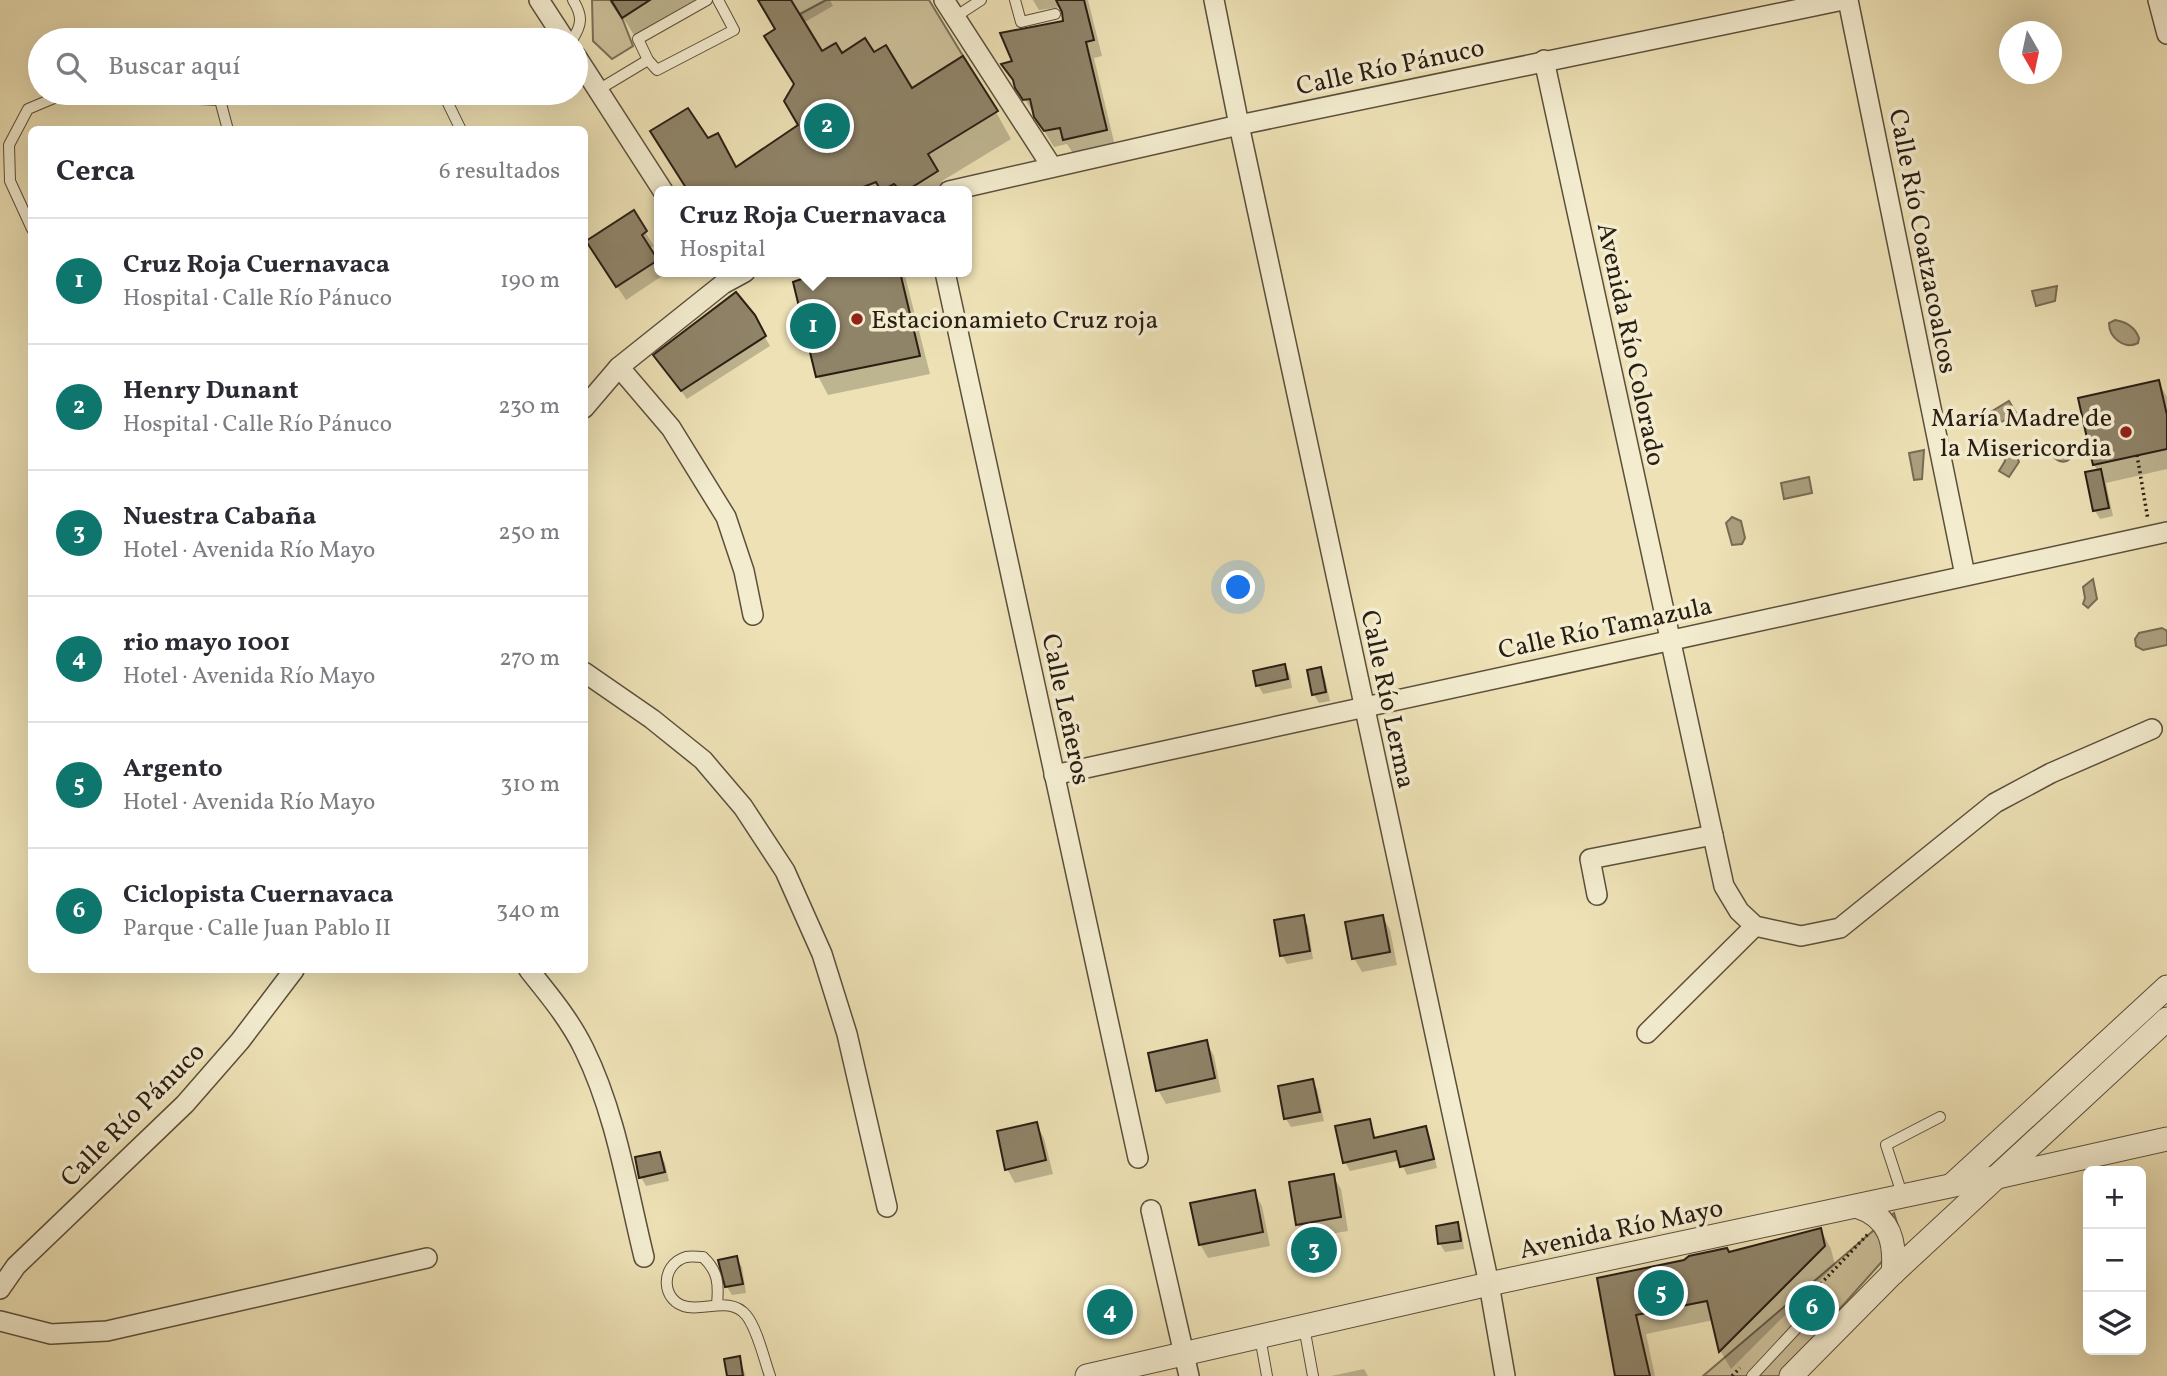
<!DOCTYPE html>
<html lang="es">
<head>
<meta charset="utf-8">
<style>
	body { margin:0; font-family:Vollkorn,serif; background:#f2f2f3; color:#2b2b33 }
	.controls { position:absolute; right:21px; bottom:21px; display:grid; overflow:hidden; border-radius:10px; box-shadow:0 7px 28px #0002 }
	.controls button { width:63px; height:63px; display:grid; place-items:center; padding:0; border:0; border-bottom:2px solid #e1e1e2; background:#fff; color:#2b2b33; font:35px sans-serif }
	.compass { position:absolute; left:1999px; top:21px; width:63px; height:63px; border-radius:50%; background:#fff; box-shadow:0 7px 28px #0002; rotate:171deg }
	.you { position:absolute; left:1239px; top:588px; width:24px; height:24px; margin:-18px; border:5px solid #fff; border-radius:50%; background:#1a73e8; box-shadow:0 0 0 10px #1a73e833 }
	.badge { display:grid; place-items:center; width:46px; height:46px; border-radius:50%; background:#0f766e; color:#fff; font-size:23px; font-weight:700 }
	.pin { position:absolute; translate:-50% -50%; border:4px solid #fff; box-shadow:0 2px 7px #0006 }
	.popup { position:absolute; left:654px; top:186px; width:318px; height:91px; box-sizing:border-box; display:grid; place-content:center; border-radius:10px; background:#fff; filter:drop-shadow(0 2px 5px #0005); font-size:23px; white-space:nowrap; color:#7c7c81 }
	.popup b { font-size:26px; color:#2b2b33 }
	.popup::after { content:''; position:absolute; left:50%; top:100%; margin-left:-14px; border:14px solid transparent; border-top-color:#fff }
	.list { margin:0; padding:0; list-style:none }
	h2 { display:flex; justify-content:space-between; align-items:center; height:91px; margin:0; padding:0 28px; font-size:30px }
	h2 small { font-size:23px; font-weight:400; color:#7c7c81 }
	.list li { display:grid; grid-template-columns:46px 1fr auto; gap:21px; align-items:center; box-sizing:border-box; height:126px; padding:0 28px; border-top:2px solid #e1e1e2 }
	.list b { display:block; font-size:26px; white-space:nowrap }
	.list p { margin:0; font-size:23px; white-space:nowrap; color:#7c7c81 }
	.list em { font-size:23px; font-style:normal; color:#7c7c81 }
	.icon { flex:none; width:38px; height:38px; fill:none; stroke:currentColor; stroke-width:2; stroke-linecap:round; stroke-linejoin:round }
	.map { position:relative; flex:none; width:2167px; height:1376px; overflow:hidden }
	.search { position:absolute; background:#fff; box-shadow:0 7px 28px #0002; left:28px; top:28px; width:560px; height:77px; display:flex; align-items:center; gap:18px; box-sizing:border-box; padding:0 24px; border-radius:38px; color:#7c7c81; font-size:26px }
	.panel { position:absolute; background:#fff; box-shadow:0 7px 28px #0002; left:28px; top:126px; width:560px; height:847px; border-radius:10px }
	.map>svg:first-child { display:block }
	.green { fill:#ccc09a; stroke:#7b6f57; stroke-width:2 }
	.water { fill:#ab9f7e; stroke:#776b54; stroke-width:2 }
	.shadow { fill:#0003 }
	.building { fill:#8f8368; stroke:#2a1e14; stroke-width:2 }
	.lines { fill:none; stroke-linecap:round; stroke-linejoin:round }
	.service-casing { stroke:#5b4f3c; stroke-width:12 }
	.minor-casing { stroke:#5b4f3c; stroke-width:22 }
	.tertiary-casing { stroke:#5b4f3c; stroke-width:25 }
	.path { stroke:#2a1e14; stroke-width:3.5; stroke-dasharray:2 3.5; stroke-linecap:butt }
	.service { stroke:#f3eccf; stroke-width:10 }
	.minor { stroke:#f3eccf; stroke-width:19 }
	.tertiary { stroke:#f3eccf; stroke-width:23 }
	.poi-dot { fill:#8f2418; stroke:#f3eccf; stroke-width:2.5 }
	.labels { text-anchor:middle; stroke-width:7; stroke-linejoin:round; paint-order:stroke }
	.street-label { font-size:26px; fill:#2a1e14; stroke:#f3eccf }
	.poi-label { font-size:26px; fill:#2a1e14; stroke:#f3eccf; text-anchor:start }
</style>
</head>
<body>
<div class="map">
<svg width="2167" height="1376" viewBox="0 0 2167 1376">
	<rect width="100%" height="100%" fill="#ede1b5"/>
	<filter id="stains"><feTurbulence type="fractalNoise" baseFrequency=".00286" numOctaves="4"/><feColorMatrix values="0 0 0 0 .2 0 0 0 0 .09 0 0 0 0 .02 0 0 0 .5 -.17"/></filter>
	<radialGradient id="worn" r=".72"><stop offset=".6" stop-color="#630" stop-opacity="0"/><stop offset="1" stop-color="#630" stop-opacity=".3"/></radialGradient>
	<g class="green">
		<polygon points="592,0 610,0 622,18 633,46 612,59 593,41"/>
		<polygon points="826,0 929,0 963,56 912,88 874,52 865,39 842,53 835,43 822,51 800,14"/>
		<polygon points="1894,1213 1902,1239 1780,1376 1703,1376"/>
	</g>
	<g class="water">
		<polygon points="2057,286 2055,301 2036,306 2032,291"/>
		<path d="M2115,320C2127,322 2135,327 2139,338L2138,343C2125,350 2109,338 2109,323Z"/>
		<polygon points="2009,401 2016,413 1992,428 1984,416"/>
		<path d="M2060,444H2067L2075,451C2068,466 2059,464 2050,453Z"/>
		<polygon points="1924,450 1922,479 1914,480 1909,453"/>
		<polygon points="2015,452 2019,462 2009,477 1999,471 2005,461 2004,455"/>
		<polygon points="1809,477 1812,493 1784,499 1781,483"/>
		<polygon points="1732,517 1741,521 1745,538 1742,544 1732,545 1726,523"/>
		<polygon points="2093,579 2097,599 2088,608 2083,604 2085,598 2083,587"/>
		<polygon points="2162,628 2167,631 2167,645 2143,650 2136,646 2135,639 2139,633"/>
	</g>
	<g class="shadow">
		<polygon points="612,0 706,0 639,43"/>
		<polygon points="760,0 830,0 833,6 803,23 821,53 873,55 911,90 996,112 1011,139 942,181 948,191 689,191 668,158 708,141 737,169 801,126 796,85 777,30"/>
		<polygon points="1033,0 1088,0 1102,56 1094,58 1115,146 1074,155 1067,144 1054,147 1004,65 1015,62 1065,23 1062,7 1039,10"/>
		<polygon points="633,213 654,246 649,249 659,265 659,272 663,272 665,274 626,300 596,255"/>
		<polygon points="827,272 904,272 930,374 828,395 818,376 795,283"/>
		<polygon points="753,316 770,346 687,399 655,356"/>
		<polygon points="2158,382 2167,397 2167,469 2106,483 2113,516 2100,519 2095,511 2098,471 2094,465"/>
		<polygon points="1285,666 1290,675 1292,688 1263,694 1258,685"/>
		<polygon points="1320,669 1325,678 1330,701 1319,703 1314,695 1309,671"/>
		<polygon points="1303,917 1308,926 1313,959 1287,964 1282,955"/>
		<polygon points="1383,917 1390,930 1397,965 1362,972 1354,958"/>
		<polygon points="1206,1042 1214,1056 1221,1092 1166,1104 1158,1090"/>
		<polygon points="1312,1081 1317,1089 1324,1121 1291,1127 1286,1119"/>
		<polygon points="1369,1121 1377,1140 1425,1128 1430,1137 1437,1168 1407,1175 1400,1160 1350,1171 1345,1162"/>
		<polygon points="1036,1124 1044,1138 1053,1174 1015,1183 1007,1169"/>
		<polygon points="660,1154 665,1163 669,1181 646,1186 641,1177"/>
		<polygon points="1333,1176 1341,1189 1348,1231 1306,1238 1298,1224"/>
		<polygon points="1254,1192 1262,1206 1270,1246 1208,1258 1200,1244"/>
		<polygon points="1457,1224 1462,1233 1464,1249 1445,1252 1440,1244"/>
		<polygon points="1821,1230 1831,1249 1835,1265 1731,1369 1721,1352 1714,1320 1646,1334 1655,1376 1617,1376 1599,1280 1728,1254"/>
		<polygon points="736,1258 742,1267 746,1293 732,1295 727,1287"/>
		<polygon points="739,1358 746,1376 729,1376"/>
		<polygon points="1364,1369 1368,1376 1331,1376"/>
	</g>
	<g class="building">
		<polygon points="611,0 650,0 622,18"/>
		<polygon points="758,0 791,0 822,51 836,43 842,53 865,38 874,52 886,45 912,88 963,56 998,111 928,154 938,171 906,191 901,191 894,184 881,191 876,182 853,191 688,191 650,131 688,108 708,138 718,133 736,167 798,125 784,101 794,84 764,36 775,29"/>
		<polygon points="1056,0 1084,0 1094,40 1086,42 1107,130 1063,140 1060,128 1044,131 1034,117 1030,99 1023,100 1015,88 1013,80 1001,64 1012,61 1000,33 1063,21 1062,12"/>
		<polygon points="634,210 647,231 642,235 658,260 616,287 586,241"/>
		<polygon points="822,272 900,272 920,356 816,377 793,282"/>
		<polygon points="736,292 755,315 766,336 681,391 653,355"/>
		<polygon points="2159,380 2167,415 2167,449 2093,465 2078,398"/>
		<polygon points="2101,469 2109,508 2093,511 2085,472"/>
		<polygon points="1285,664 1288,679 1256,686 1253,671"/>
		<polygon points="1321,667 1326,692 1312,695 1307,670"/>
		<polygon points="1304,915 1310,951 1280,956 1274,920"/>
		<polygon points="1383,915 1390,952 1352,959 1345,922"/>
		<polygon points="1207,1040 1215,1078 1156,1091 1148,1053"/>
		<polygon points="1313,1079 1320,1112 1284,1119 1278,1086"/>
		<polygon points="1370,1119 1374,1138 1426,1126 1434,1159 1400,1167 1396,1151 1343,1163 1335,1126"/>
		<polygon points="1037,1122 1046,1160 1005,1170 997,1131"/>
		<polygon points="660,1152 665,1172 639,1178 635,1157"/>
		<polygon points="1334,1174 1341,1217 1296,1225 1289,1182"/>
		<polygon points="1255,1190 1263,1232 1199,1245 1190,1203"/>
		<polygon points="1458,1222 1461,1241 1438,1244 1436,1226"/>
		<polygon points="1821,1228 1825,1246 1719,1352 1707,1301 1636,1315 1650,1376 1615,1376 1597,1278 1684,1260 1689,1256 1727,1248 1729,1252"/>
		<polygon points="737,1256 743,1284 725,1287 718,1260"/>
		<polygon points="740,1356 743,1376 727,1376 724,1359"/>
	</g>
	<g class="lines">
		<defs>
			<g id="service">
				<polyline points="707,0 638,39 648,60 657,70 734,30 718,0"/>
				<polyline points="1015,0 1021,22 1055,14"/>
				<polyline points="955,17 981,0"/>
				<path d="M572,40C582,25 583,16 573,0"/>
				<polyline points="598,90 648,60"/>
				<polyline points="76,93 220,100 242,93"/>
				<polyline points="443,93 461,130"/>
				<polyline points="220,100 228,130"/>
				<polyline points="32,229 10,181 9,145 28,109 66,93"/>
				<polyline points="1903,1197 1886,1145 1940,1117"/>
				<path d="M717,1304C719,1284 718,1271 703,1257C698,1257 691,1256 686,1257C659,1265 661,1303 688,1307C707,1310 731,1297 746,1315C757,1328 764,1359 770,1376"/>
				<polyline points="1304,1327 1313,1376"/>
				<polyline points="1260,1337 1267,1376"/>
				<polyline points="1752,1376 1820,1303 1841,1323"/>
			</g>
			<g id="minor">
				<polyline points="539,0 565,40"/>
				<polyline points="944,0 1052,167"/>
				<polyline points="1214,0 1239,125 1489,1284 1505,1376"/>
				<polyline points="1848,0 1965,575"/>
				<polyline points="2158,0 2167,34"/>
				<polyline points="576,56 663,191"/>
				<polyline points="1544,60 1724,886 1739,911 1755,926 1801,936 1840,928 1995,803 2051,773 2152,729"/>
				<polyline points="949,191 1239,125 1843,0"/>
				<polyline points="945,272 1138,1158"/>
				<polyline points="619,367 671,428 726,517 744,571 753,615"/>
				<polyline points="584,408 619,367 723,284 745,272"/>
				<polyline points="584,672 652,719 703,760 743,807 785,871 822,954 847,1034 887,1207"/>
				<polyline points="1054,775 2167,532"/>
				<polyline points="1597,895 1590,859 1713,835"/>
				<path d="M529,970C549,995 570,1020 584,1049C616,1114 627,1188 644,1257"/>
				<polyline points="1647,1033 1755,926"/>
				<polyline points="1151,1210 1189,1376"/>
				<polyline points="0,1289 16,1266 185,1104 240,1041 294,970"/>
				<polyline points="0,1321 51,1334 107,1331 427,1258"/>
			</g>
			<g id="tertiary">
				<polyline points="1953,1184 2167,987"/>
				<path d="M1859,1207C1890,1217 1896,1243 1893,1273"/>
				<polyline points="1087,1376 1489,1284 1973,1181 1993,1178 2167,1139"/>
				<polyline points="1791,1376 1893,1273 2167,1019"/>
			</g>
		</defs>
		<use href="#service" class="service-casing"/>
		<use href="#minor" class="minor-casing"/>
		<use href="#tertiary" class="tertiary-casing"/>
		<g class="path">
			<polyline points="2137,455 2148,520"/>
			<polyline points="1813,1292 1868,1234"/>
			<polyline points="1732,1376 1740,1368"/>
		</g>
		<use href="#service" class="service"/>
		<use href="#minor" class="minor"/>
		<use href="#tertiary" class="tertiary"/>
	</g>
	<g class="poi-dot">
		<circle cx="857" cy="319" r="7"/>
		<circle cx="2126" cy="432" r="7"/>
	</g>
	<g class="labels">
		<g class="street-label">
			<text transform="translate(1390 66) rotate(-12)" y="9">Calle Río Pánuco</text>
			<text transform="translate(1924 241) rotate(79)" y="9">Calle Río Coatzacoalcos</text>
			<text transform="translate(1632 344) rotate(78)" y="9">Avenida Río Colorado</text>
			<text transform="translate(1605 627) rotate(-12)" y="9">Calle Río Tamazula</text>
			<text transform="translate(1389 699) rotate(78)" y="9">Calle Río Lerma</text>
			<text transform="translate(1067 709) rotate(78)" y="9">Calle Leñeros</text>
			<text transform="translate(132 1114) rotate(-45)" y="9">Calle Río Pánuco</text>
			<text transform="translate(1621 1228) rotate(-12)" y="9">Avenida Río Mayo</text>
		</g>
		<g class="poi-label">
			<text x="871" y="328">Estacionamieto Cruz roja</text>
			<text x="2112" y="426" text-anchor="end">María Madre de<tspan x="2112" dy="30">la Misericordia</tspan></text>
		</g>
	</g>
	<rect width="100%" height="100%" filter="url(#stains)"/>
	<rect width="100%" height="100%" fill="url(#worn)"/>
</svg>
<div class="controls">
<button>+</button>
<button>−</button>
<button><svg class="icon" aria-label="layers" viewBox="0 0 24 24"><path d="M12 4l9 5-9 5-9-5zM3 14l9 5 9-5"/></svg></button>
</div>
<svg class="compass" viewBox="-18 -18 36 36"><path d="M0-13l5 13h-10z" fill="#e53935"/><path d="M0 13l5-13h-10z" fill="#7c7c81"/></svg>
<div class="you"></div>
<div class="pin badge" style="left:813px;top:326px">1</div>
<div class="popup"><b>Cruz Roja Cuernavaca</b>Hospital</div>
<div class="pin badge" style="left:827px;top:126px">2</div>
<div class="pin badge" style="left:1314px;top:1250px">3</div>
<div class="pin badge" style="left:1110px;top:1312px">4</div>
<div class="pin badge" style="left:1661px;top:1293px">5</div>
<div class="pin badge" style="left:1812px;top:1308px">6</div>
<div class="search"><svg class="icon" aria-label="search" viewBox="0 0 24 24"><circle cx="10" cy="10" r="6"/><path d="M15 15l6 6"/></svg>Buscar aquí</div>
<section class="panel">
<h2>Cerca<small>6 resultados</small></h2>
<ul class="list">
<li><span class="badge">1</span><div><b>Cruz Roja Cuernavaca</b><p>Hospital · Calle Río Pánuco</p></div><em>190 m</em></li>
<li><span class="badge">2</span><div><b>Henry Dunant</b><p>Hospital · Calle Río Pánuco</p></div><em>230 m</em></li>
<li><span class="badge">3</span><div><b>Nuestra Cabaña</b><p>Hotel · Avenida Río Mayo</p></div><em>250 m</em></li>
<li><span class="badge">4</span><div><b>rio mayo 1001</b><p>Hotel · Avenida Río Mayo</p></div><em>270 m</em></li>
<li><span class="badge">5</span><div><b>Argento</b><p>Hotel · Avenida Río Mayo</p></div><em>310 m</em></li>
<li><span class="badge">6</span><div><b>Ciclopista Cuernavaca</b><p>Parque · Calle Juan Pablo II</p></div><em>340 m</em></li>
</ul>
</section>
</div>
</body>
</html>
